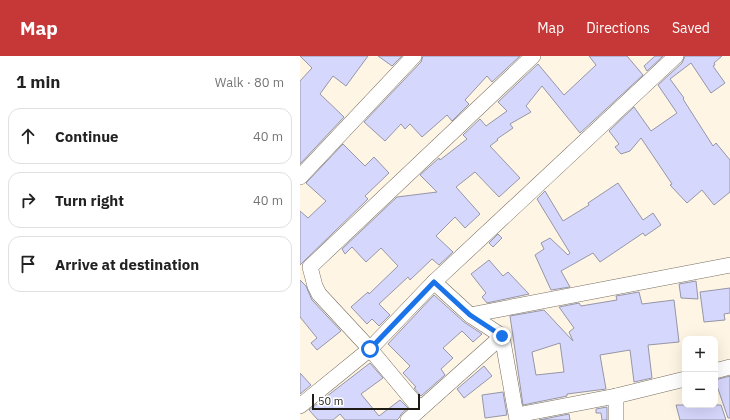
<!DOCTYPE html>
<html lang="en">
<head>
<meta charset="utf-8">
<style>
	body { margin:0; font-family:"IBM Plex Sans",sans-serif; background:#f6f6f6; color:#222 }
	.controls { position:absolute; right:12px; bottom:12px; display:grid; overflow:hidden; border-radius:8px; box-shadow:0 4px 16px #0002 }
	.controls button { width:36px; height:36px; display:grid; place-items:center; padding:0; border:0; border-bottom:1px solid #e0e0e0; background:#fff; color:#222; font:20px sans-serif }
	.scale { position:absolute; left:12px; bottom:10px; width:108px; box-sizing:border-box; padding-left:4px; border:2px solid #1e1b15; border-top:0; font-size:11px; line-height:14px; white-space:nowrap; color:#1e1b15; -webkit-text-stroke:3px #fff; paint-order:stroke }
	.stop { position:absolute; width:12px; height:12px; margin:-9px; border:3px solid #1a73e8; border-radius:50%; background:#fff }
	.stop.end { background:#1a73e8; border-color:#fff; box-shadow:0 1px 4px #0008 }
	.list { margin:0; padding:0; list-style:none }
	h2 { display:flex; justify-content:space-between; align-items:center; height:52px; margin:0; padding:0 16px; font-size:17px }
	h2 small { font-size:13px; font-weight:400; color:#767676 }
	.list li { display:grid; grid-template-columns:26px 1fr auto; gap:12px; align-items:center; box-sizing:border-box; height:56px; margin:0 8px 8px; padding:0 8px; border:1px solid #e0e0e0; border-radius:12px }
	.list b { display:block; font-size:15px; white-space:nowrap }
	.list em { font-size:13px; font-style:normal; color:#767676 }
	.icon { flex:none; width:22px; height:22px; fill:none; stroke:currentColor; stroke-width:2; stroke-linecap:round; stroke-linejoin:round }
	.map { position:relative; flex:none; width:430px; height:364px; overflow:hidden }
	header { display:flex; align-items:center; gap:24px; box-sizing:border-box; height:56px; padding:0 20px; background:#c63838; color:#fff }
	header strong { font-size:19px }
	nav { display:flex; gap:22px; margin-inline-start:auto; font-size:14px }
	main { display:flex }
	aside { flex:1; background:#fff }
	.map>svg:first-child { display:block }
	.building { fill:#d6d7fc; stroke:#9596a7; fill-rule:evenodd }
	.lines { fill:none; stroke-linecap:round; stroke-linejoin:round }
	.street-casing { stroke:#776e60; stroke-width:16 }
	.street { stroke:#fff; stroke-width:15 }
	.route { stroke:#1a73e8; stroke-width:5 }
</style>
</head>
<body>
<header>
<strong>Map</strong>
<nav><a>Map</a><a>Directions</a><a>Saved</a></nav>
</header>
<main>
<aside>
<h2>1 min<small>Walk · 80 m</small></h2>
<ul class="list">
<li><svg class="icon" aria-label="ahead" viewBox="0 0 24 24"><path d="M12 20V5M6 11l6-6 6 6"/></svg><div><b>Continue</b></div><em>40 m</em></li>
<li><svg class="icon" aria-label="right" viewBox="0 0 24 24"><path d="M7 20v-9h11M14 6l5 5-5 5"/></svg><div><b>Turn right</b></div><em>40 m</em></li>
<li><svg class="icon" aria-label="arrive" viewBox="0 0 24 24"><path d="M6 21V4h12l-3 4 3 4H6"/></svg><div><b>Arrive at destination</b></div></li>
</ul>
</aside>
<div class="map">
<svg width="430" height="364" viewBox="0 0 430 364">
	<rect width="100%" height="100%" fill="#fff5e4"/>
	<g class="building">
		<polygon points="0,0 68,0 46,30 33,20 20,38 44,61 0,108 0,25 12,12"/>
		<polygon points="78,0 102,0 92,10"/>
		<polygon points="123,0 220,0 192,26 187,20 165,44 169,48 152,65 147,59 122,81 110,68 105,73 101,68 85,85 64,66 121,6"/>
		<polygon points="289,0 327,0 343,19 280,77 242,30 226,50 231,56 210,68 213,72 197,83 198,84 190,90 220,122 199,141 175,116 156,131 180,158 165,172 155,161 136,180 153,196 139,209 132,203 110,224 108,221 79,248 90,259 79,270 72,263 67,268 51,251 68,236 69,238 98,210 81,192 66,206 52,191 45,198 42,193 97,141 137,136 120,119 139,102 140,104 167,83 163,79 180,63 186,70 207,55 198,46 238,8 264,39 296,9"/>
		<polygon points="355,0 363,0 347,15 344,10"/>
		<polygon points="385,0 422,0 414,7 415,9 413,10 425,27 411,37 391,7 370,23 384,42 383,43 413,90 416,87 430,104 430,136 414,149 402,134 387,147 370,129 372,128 341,82 330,95 321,98 315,91 319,88 309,75 334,51 351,75 377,57 358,29 382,7"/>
		<polygon points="43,88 65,110 74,101 89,117 65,140 68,143 0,209 0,155 8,162 26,145 6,127"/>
		<polygon points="318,127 343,164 353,157 361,169 345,180 343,177 300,206 293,197 261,215 270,231 251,234 235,199 244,193 241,187 250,182 268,199 270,197 237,143 245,135 263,165 289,149 288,147"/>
		<polygon points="198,178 202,182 193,191 189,187"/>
		<polygon points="189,204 203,220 208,216 229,238 187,247 182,241 186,237 171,218"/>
		<polygon points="0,224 6,230 12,244 41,275 17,294 11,287 17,282 0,261"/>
		<polygon points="396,225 398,243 381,242 379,228"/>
		<polygon points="430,232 430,257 424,258 425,264 404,266 400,236"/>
		<path d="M339,236L342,248L374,244L379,286L348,289L352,322L334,326L330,294L300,299L306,333L267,338V340L223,349L210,260L244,254L273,285L269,276L274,272L259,251L279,247L281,250L317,244L316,240ZM260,287L264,316L236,319L232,296Z"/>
		<polygon points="134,239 164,266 182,278 173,286 162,275 143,292 153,302 141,313 145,319 121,340 114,332 116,331 103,317 110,310 88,288"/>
		<polygon points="70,307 83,322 61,338 79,360 100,344 108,352 102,357 99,362 97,364 45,364 40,358 33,364 18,364 9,354"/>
		<polygon points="184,310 192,320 164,342 157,333"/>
		<polygon points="0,317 11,329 0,338"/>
		<polygon points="430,320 430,362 428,362 415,324"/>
		<polygon points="203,336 207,359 185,362 182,339"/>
		<polygon points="376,349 421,349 426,364 380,364"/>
		<polygon points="307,351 307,364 302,364 301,357 296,357 296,353"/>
		<polygon points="269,358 270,364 239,364"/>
	</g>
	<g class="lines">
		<defs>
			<g id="street">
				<polyline points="0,121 114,0"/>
				<polyline points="134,226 170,259 202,280 217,364"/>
				<polyline points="170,259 430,209"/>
				<polyline points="415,315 430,311"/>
				<polyline points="316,340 316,364"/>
				<polyline points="0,350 70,293 134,226 376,0"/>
				<polyline points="120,353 70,293 19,238 15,230 10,211 233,0"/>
				<polyline points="217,359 316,340 385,323"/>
				<polyline points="108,364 202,280"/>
			</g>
		</defs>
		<use href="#street" class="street-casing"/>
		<use href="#street" class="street"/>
	</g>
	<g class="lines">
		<polyline class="route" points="70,293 134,226 170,259 202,280"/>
	</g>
</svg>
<div class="controls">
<button>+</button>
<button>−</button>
</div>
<div class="scale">50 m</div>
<div class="stop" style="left:70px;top:293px"></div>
<div class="stop end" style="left:202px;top:280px"></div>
</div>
</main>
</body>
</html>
